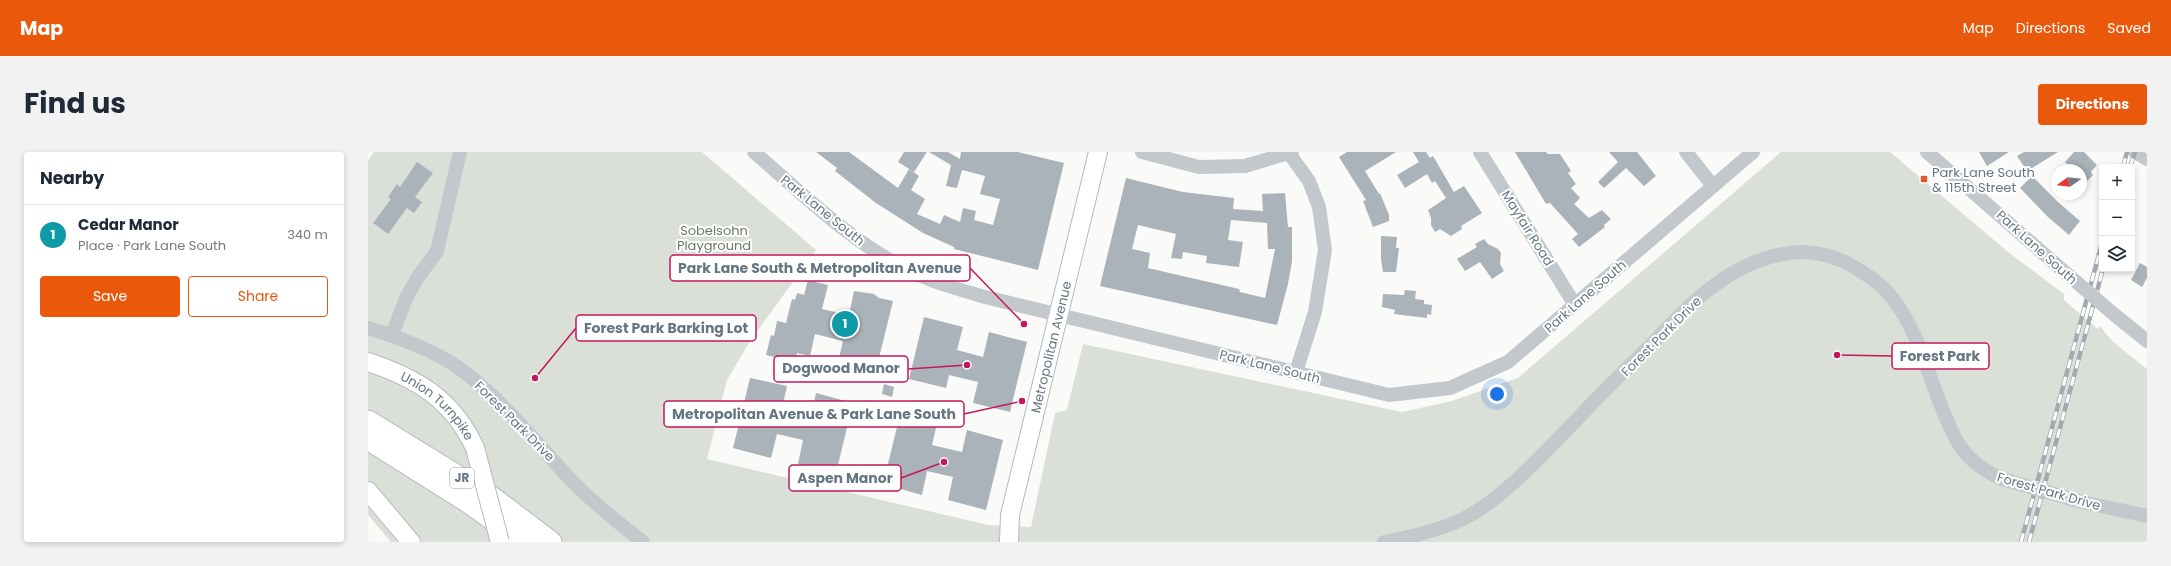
<!DOCTYPE html>
<html lang="en">
<head>
<meta charset="utf-8">
<style>
	body { margin:0; font-family:Poppins,sans-serif; background:#f2f2f3; color:#1f2937 }
	.controls { position:absolute; right:12px; top:12px; display:grid; overflow:hidden; border-radius:4px; box-shadow:0 2px 6px #0003 }
	.controls button { width:36px; height:36px; display:grid; place-items:center; padding:0; border:0; border-bottom:1px solid #e0e1e3; background:#fff; color:#1f2937; font:20px sans-serif }
	.compass { position:absolute; left:1683px; top:12px; width:36px; height:36px; border-radius:50%; background:#fff; box-shadow:0 2px 6px #0003; rotate:256deg }
	.you { position:absolute; left:1129px; top:242px; width:14px; height:14px; margin:-10px; border:3px solid #fff; border-radius:50%; background:#1a73e8; box-shadow:0 0 0 6px #1a73e833 }
	.badge { display:grid; place-items:center; width:26px; height:26px; border-radius:50%; background:#ea580c; color:#fff; font-size:13px; font-weight:700 }
	.pin { position:absolute; translate:-50% -50%; border:2px solid #fff; box-shadow:0 1px 4px #0006 }
	.list { margin:0; padding:0; list-style:none }
	h2 { display:flex; justify-content:space-between; align-items:center; height:52px; margin:0; padding:0 16px; font-size:17px }
	h2 small { font-size:13px; font-weight:400; color:#747a83 }
	.list li { display:grid; grid-template-columns:26px 1fr auto; gap:12px; align-items:center; box-sizing:border-box; height:60px; padding:0 16px; border-top:1px solid #e0e1e3 }
	.list b { display:block; font-size:15px; white-space:nowrap }
	.list p { margin:0; font-size:13px; white-space:nowrap; color:#747a83 }
	.list em { font-size:13px; font-style:normal; color:#747a83 }
	.actions { display:flex; gap:8px; padding:12px 16px }
	.actions a { flex:1; padding:9px 0; border:1px solid #ea580c; border-radius:4px; text-align:center; font-size:14px; color:#ea580c }
	.actions .main { background:#ea580c; color:#fff }
	.icon { flex:none; width:22px; height:22px; fill:none; stroke:currentColor; stroke-width:2; stroke-linecap:round; stroke-linejoin:round }
	.map { position:relative; flex:none; width:1779px; height:390px; overflow:hidden; border-radius:4px }
	header { display:flex; align-items:center; gap:24px; box-sizing:border-box; height:56px; padding:0 20px; background:#ea580c; color:#fff }
	header strong { font-size:19px }
	nav { display:flex; gap:22px; margin-inline-start:auto; font-size:14px }
	.intro { display:flex; align-items:center; justify-content:space-between; box-sizing:border-box; height:96px; padding:0 24px }
	h1 { margin:0; font-size:28px }
	.button { padding:10px 18px; border-radius:4px; background:#ea580c; color:#fff; font-size:14px; font-weight:700 }
	main { display:flex; gap:24px; padding:0 24px }
	aside { flex:1; background:#fff; border-radius:4px; box-shadow:0 2px 6px #0003 }
	.map>svg:first-child { display:block }
	.green { fill:#dadfd7 }
	.building { fill:#aab3b9; fill-rule:evenodd }
	.lines { fill:none; stroke-linecap:round; stroke-linejoin:round }
	.major-casing { stroke:#b5babe; stroke-width:20 }
	.highway-casing { stroke:#b4b9bd; stroke-width:23 }
	.minor { stroke:#c3c8cc; stroke-width:14 }
	.major { stroke:#fff; stroke-width:18 }
	.highway { stroke:#fff; stroke-width:21 }
	.rail-casing { stroke:#a2aab0; stroke-width:4.5 }
	.rail { stroke:#fff; stroke-width:3; stroke-dasharray:9; stroke-linecap:butt }
	.major-bridge-casing { stroke:#b5babe; stroke-width:20; stroke-linecap:butt }
	.minor-bridge { stroke:#c3c8cc; stroke-width:14 }
	.major-bridge { stroke:#fff; stroke-width:18 }
	.poi-dot { fill:#e4572e; stroke:#fff; stroke-width:1.5 }
	.labels { text-anchor:middle; stroke-width:4; stroke-linejoin:round; paint-order:stroke }
	.shield { fill:#fff; stroke:#939fa8; stroke-width:1 }
	.shield-label { font-size:12px; font-weight:bold; fill:#657683 }
	.poi-label { font-size:13px; fill:#657683; stroke:#fff; text-anchor:start }
	.street-label { font-size:13px; fill:#657683; stroke:#fff }
	.park-label { font-size:13px; fill:#687a64; stroke:#fff }
	.leader { fill:none; stroke:#c2185b; stroke-width:1.5 }
	.callout-dot { fill:#c2185b; stroke:#fff; stroke-width:1.5 }
	.callout { fill:#fff; stroke:#c2185b; stroke-width:1.5 }
	.callout-label { font-size:14px; text-anchor:middle; font-weight:bold; fill:#657683 }
</style>
</head>
<body>
<header>
<strong>Map</strong>
<nav><a>Map</a><a>Directions</a><a>Saved</a></nav>
</header>
<div class="intro"><h1>Find us</h1><a class="button">Directions</a></div>
<main>
<aside>
<h2>Nearby<small></small></h2>
<ul class="list">
<li><span class="badge" style="background:#0f9aa8">1</span><div><b>Cedar Manor</b><p>Place · Park Lane South</p></div><em>340 m</em></li>
</ul>
<div class="actions"><a class="main">Save</a><a>Share</a></div>
</aside>
<div class="map">
<svg width="1779" height="390" viewBox="0 0 1779 390">
	<rect width="100%" height="100%" fill="#fafaf8"/>
	<polygon class="green" points="6,0 334,0 448,98 382,189 359,228 339,307 620,373 663,375 687,261 699,258 715,192 1034,260 1084,249 1150,226 1413,0 1522,0 1640,100 1696,142 1696,148 1730,177 1732,174 1744,189 1779,217 1779,390 23,390 0,363 0,8"/>
	<g class="building">
		<polygon points="448,0 481,0 530,36 541,17 551,24 543,38 557,47 549,62 572,72 576,63 592,70 595,56 608,59 606,68 625,73 632,47 612,42 617,24 594,18 589,36 578,34 583,13 561,0 580,0 592,7 593,0 650,0 696,11 670,118 586,97 586,95 555,81 508,51 467,19 469,16"/>
		<polygon points="536,0 559,0 546,20 530,10"/>
		<polygon points="979,0 1028,0 997,19 1011,42 1012,41 1021,63 1021,69 1005,75 995,49 998,48 971,5"/>
		<polygon points="1045,0 1058,0 1062,6 1065,4 1086,40 1096,34 1114,61 1093,74 1094,77 1083,84 1072,77 1067,80 1063,73 1063,66 1060,58 1078,46 1067,29 1064,31 1059,22 1037,36 1029,23 1051,10"/>
		<polygon points="1147,0 1178,0 1180,2 1192,2 1203,19 1200,21 1208,32 1203,36 1212,46 1206,52 1221,66 1234,58 1243,67 1236,73 1237,75 1211,95 1204,87 1210,82 1182,51 1178,52"/>
		<polygon points="1241,0 1269,0 1288,24 1276,34 1258,16 1236,36 1230,30 1250,10"/>
		<polygon points="1611,0 1641,0 1619,14"/>
		<polygon points="1656,0 1690,0 1659,19 1649,4"/>
		<polygon points="1706,0 1716,0 1729,13 1723,20 1725,23 1713,35 1713,18 1705,18 1697,10"/>
		<polygon points="49,10 65,21 47,45 54,50 46,61 39,56 20,82 5,71 23,47 20,45 29,32 32,35"/>
		<polygon points="1664,24 1690,50 1712,69 1701,83 1680,65 1652,36"/>
		<path d="M758,26L815,40L866,46L865,57L895,59L894,42L917,41L920,75H924V109L920,132L909,173L732,134ZM863,68L899,71L900,97H907L897,146L872,140L871,137L780,116L782,101L764,97L770,73L808,82L803,106L814,107L815,100L839,104L838,111L871,115L875,90L860,88Z"/>
		<polygon points="1013,84 1029,85 1028,96 1031,96 1028,120 1015,120 1013,107"/>
		<polygon points="1116,87 1120,92 1130,97 1133,101 1132,112 1136,119 1124,127 1112,110 1097,119 1089,107 1109,95 1107,92"/>
		<polygon points="1772,111 1779,115 1779,126 1774,135 1763,128"/>
		<polygon points="440,128 460,133 454,157 481,163 486,139 506,142 511,146 525,149 508,218 470,210 475,189 447,182 442,204 429,201 427,210 398,203 403,183 406,184 409,169 418,171 424,147 427,148 429,141 436,143"/>
		<polygon points="1037,138 1048,139 1047,147 1056,148 1056,152 1064,153 1063,163 1059,162 1059,166 1026,162 1027,158 1014,155 1015,142 1036,143"/>
		<polygon points="556,165 595,175 589,198 615,205 621,180 659,190 642,260 605,251 610,230 581,223 578,236 541,227"/>
		<polygon points="382,226 419,234 414,256 443,263 448,241 485,251 468,321 430,312 435,288 409,282 403,306 365,296"/>
		<polygon points="516,232 526,235 524,245 514,242"/>
		<polygon points="532,263 569,272 564,293 594,300 599,278 635,288 618,358 580,348 585,325 559,319 554,343 515,332"/>
	</g>
	<g class="lines">
		<defs>
			<g id="major">
				<path id="s1" d="M0,210C49,226 85,248 107,296"/>
				<polyline points="0,339 43,390"/>
				<path id="s2" d="M641,390L642,363L730,0"/>
			</g>
			<g id="highway">
				<polyline points="0,269 125,346 183,390"/>
				<polyline points="0,287 100,350 156,390"/>
			</g>
		</defs>
		<use href="#major" class="major-casing"/>
		<use href="#highway" class="highway-casing"/>
		<g class="minor">
			<path d="M386,0C433,41 479,86 534,115C561,129 589,137 617,145L1021,243L1082,236L1140,210L1385,0"/>
			<polyline points="774,0 831,15 877,14 924,0"/>
			<polyline points="920,0 941,29 951,55 957,98 947,160 928,220"/>
			<polyline points="1112,0 1207,153"/>
			<polyline points="1318,0 1345,34"/>
			<polyline points="1559,0 1699,122"/>
			<polyline points="1767,0 1779,7"/>
			<polyline points="1748,164 1779,189"/>
			<path d="M0,176C33,186 72,200 99,222C137,252 168,290 201,326C224,350 249,370 275,390"/>
			<polyline points="24,183 38,146 50,125 69,99 92,0"/>
			<polyline points="1714,350 1779,364"/>
			<path d="M1016,390C1042,385 1069,379 1093,368C1138,346 1182,294 1217,259C1238,236 1261,215 1283,193C1313,161 1350,122 1393,108C1426,96 1455,97 1486,115C1500,123 1515,133 1525,147C1550,179 1560,222 1575,259C1582,275 1589,294 1602,306C1612,316 1622,321 1634,327"/>
		</g>
		<use href="#major" class="major"/>
		<use href="#highway" class="highway"/>
		<defs>
			<g id="rail">
				<polyline points="1755,15 1759,0"/>
				<polyline points="1762,15 1767,0"/>
				<polyline points="1653,390 1734,91"/>
				<polyline points="1661,390 1735,117"/>
			</g>
		</defs>
		<use href="#rail" class="rail-casing"/>
		<use href="#rail" class="rail"/>
		<defs>
			<polyline id="major-bridge" points="107,296 132,390"/>
		</defs>
		<use href="#major-bridge" class="major-bridge-casing"/>
		<g class="minor-bridge">
			<polyline points="1699,122 1748,164"/>
			<polyline points="1634,327 1714,350"/>
		</g>
		<use href="#major-bridge" class="major-bridge"/>
	</g>
	<rect class="poi-dot" x="1552" y="23" width="8" height="8" rx="2"/>
	<g class="labels">
		<rect class="shield" x="82" y="316" width="24" height="20" rx="3"/>
		<g class="shield-label">
			<text x="94" y="330">JR</text>
		</g>
		<g class="poi-label">
			<text x="1564" y="25">Park Lane South<tspan x="1564" dy="15">&amp; 115th Street</tspan></text>
		</g>
		<g class="street-label">
			<text transform="translate(455 58) rotate(39)" y="5">Park Lane South</text>
			<text transform="translate(1160 76) rotate(58)" y="5">Mayfair Road</text>
			<text transform="translate(1669 95) rotate(42)" y="5">Park Lane South</text>
			<text transform="translate(1217 144) rotate(-41)" y="5">Park Lane South</text>
			<text transform="translate(1293 184) rotate(-45)" y="5">Forest Park Drive</text>
			<text dy="5" stroke="none"><textPath href="#s2" startOffset="200">Metropolitan Avenue</textPath></text>
			<text transform="translate(902 214) rotate(14)" y="5">Park Lane South</text>
			<text dy="5" stroke="none"><textPath href="#s1" startOffset="84">Union Turnpike</textPath></text>
			<text transform="translate(147 269) rotate(45)" y="5">Forest Park Drive</text>
			<text transform="translate(1681 339) rotate(16)" y="5">Forest Park Drive</text>
		</g>
		<g class="park-label">
			<text x="346" y="83">Sobelsohn<tspan x="346" dy="15">Playground</tspan></text>
		</g>
	</g>
	<path class="leader" d="M656 172L602 116M167 226L208 176M1469 203L1524 204M599 213L540 217M654 249L596 262M576 310L533 326"/>
	<g class="callout-dot">
		<circle cx="656" cy="172" r="4"/>
		<circle cx="167" cy="226" r="4"/>
		<circle cx="1469" cy="203" r="4"/>
		<circle cx="599" cy="213" r="4"/>
		<circle cx="654" cy="249" r="4"/>
		<circle cx="576" cy="310" r="4"/>
	</g>
	<g class="callout">
		<rect x="302" y="103" width="300" height="26" rx="4"/>
		<rect x="208" y="163" width="180" height="26" rx="4"/>
		<rect x="1524" y="191" width="97" height="26" rx="4"/>
		<rect x="406" y="204" width="134" height="26" rx="4"/>
		<rect x="296" y="249" width="300" height="26" rx="4"/>
		<rect x="421" y="313" width="112" height="26" rx="4"/>
	</g>
	<g class="callout-label">
		<text x="452" y="121">Park Lane South &amp; Metropolitan Avenue</text>
		<text x="298" y="181">Forest Park Barking Lot</text>
		<text x="1572" y="209">Forest Park</text>
		<text x="473" y="221">Dogwood Manor</text>
		<text x="446" y="267">Metropolitan Avenue &amp; Park Lane South</text>
		<text x="477" y="331">Aspen Manor</text>
	</g>
</svg>
<div class="controls">
<button>+</button>
<button>−</button>
<button><svg class="icon" aria-label="layers" viewBox="0 0 24 24"><path d="M12 4l9 5-9 5-9-5zM3 14l9 5 9-5"/></svg></button>
</div>
<svg class="compass" viewBox="-18 -18 36 36"><path d="M0-13l5 13h-10z" fill="#e53935"/><path d="M0 13l5-13h-10z" fill="#747a83"/></svg>
<div class="you"></div>
<div class="pin badge" style="left:477px;top:172px;background:#0f9aa8">1</div>
</div>
</main>
</body>
</html>
